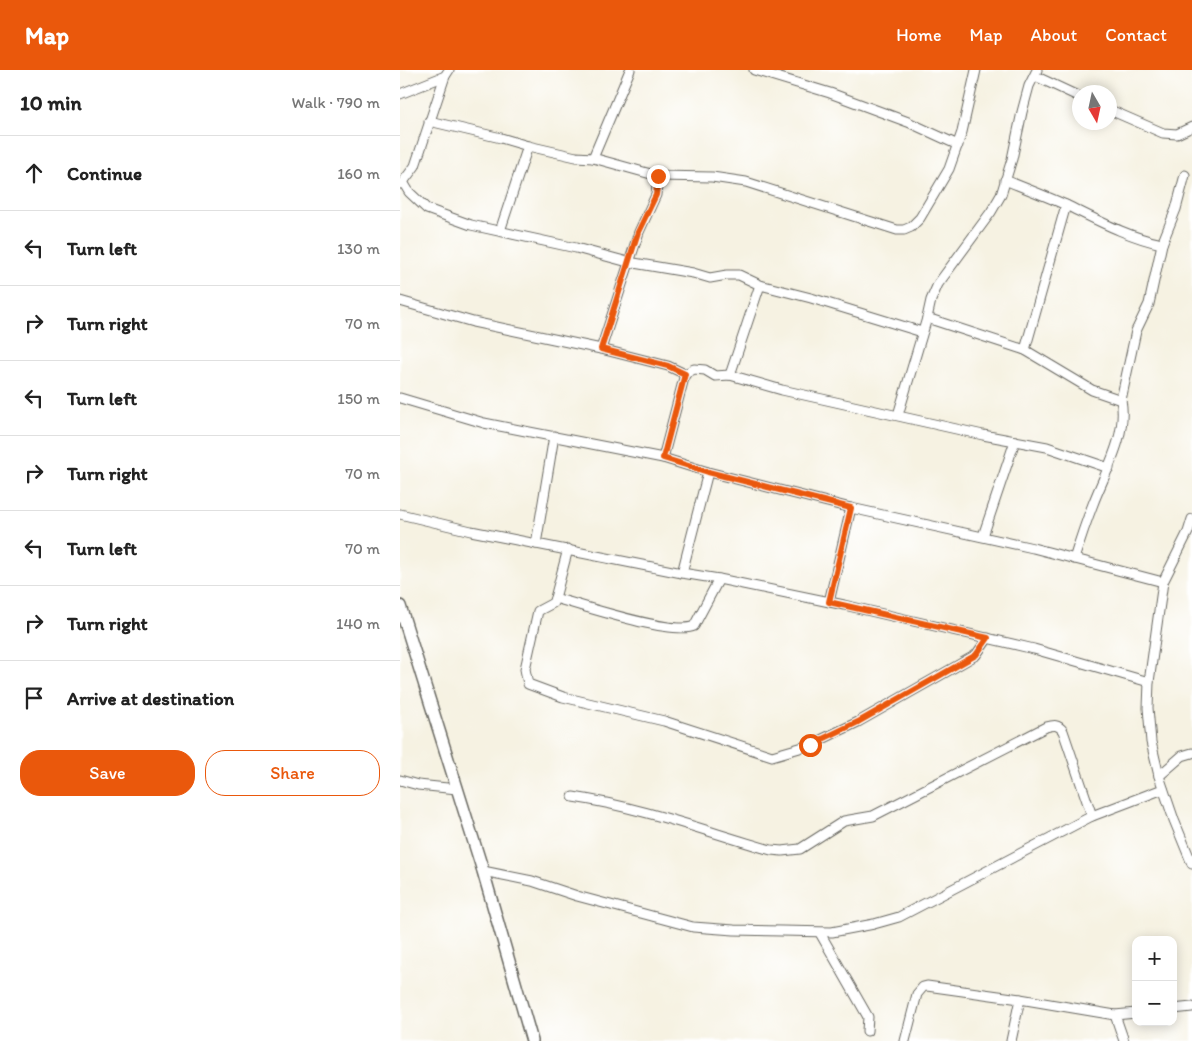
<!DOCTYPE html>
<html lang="en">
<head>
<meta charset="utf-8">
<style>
	body { margin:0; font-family:Itim,sans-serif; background:#f2f2f2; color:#222 }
	.controls { position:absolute; right:15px; bottom:15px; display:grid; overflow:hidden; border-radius:10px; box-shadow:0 2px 12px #0003 }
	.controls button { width:45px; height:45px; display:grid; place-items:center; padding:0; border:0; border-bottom:1px solid #e0e0e0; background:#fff; color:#222; font:25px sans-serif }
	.compass { position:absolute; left:672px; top:15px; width:45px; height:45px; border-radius:50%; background:#fff; box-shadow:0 2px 12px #0003; rotate:171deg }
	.stop { position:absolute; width:15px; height:15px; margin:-11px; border:4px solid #ea580c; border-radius:50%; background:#fff }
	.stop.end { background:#ea580c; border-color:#fff; box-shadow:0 1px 5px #0008 }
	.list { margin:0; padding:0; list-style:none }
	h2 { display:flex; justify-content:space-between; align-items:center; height:65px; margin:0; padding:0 20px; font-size:21px }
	h2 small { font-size:16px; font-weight:400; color:#767676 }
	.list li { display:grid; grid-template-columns:32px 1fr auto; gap:15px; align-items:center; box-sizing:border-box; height:75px; padding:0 20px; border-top:1px solid #e0e0e0 }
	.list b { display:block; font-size:19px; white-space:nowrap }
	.list em { font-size:16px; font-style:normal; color:#767676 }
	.actions { display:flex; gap:10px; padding:15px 20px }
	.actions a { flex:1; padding:11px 0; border:1px solid #ea580c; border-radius:20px; text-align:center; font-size:18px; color:#ea580c }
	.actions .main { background:#ea580c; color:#fff }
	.icon { flex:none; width:28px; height:28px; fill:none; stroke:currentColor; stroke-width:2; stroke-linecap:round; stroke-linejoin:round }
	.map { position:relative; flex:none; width:792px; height:971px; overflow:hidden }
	header { display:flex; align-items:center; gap:30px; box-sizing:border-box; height:70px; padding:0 25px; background:#ea580c; color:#fff }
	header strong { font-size:24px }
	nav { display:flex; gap:28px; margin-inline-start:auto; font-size:18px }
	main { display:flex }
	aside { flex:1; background:#fff }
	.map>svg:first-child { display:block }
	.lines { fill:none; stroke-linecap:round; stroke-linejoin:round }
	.minor-casing { stroke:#686761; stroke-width:11 }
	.major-casing { stroke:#686761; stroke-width:14 }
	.minor { stroke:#fff; stroke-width:9 }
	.major { stroke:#fff; stroke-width:11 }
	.route { stroke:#ea580c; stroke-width:6 }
</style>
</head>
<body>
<header>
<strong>Map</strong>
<nav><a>Home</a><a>Map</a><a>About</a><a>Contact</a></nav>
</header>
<main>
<aside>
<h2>10 min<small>Walk · 790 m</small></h2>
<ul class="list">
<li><svg class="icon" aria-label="ahead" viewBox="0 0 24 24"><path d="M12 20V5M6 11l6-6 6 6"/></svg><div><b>Continue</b></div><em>160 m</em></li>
<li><svg class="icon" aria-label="left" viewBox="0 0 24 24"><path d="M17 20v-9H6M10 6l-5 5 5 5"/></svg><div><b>Turn left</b></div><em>130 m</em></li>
<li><svg class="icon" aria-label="right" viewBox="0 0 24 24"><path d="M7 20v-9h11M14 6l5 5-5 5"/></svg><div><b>Turn right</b></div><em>70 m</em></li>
<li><svg class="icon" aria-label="left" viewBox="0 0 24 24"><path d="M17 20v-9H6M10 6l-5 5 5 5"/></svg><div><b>Turn left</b></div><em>150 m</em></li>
<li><svg class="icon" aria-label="right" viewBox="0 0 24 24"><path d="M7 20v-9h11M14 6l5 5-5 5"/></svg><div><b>Turn right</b></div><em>70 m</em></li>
<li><svg class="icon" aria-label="left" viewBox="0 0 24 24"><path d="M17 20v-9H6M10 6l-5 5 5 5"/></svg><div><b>Turn left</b></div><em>70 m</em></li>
<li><svg class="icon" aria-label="right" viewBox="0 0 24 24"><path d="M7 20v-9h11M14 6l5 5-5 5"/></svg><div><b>Turn right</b></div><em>140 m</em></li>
<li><svg class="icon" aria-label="arrive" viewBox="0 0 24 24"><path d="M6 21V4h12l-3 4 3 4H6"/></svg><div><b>Arrive at destination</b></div></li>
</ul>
<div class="actions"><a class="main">Save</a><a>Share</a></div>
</aside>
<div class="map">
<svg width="792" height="971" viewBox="0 0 792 971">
	<rect width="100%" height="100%" fill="#fff"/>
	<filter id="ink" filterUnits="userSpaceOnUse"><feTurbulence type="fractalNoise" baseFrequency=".02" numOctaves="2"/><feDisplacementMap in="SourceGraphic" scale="10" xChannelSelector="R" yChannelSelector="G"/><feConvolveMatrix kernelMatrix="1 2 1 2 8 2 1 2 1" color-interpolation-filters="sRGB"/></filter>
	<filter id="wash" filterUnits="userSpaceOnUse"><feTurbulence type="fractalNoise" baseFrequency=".0096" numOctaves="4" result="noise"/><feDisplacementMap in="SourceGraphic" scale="20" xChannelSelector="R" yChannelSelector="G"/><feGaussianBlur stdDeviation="1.12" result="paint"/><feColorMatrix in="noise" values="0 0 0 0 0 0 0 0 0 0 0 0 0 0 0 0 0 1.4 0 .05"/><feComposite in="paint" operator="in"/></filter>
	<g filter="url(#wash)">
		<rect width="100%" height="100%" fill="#f6f2e2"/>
	</g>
	<g filter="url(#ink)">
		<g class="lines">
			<defs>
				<g id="minor">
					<polyline points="354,0 430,23 508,52 558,75"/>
					<polyline points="635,6 680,27"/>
					<polyline points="0,24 45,6 49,0"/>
					<polyline points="710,40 763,63 777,64 792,57"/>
					<polyline points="29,51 101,68 128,76 176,87 193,88 258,106 312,107 346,112 475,153 497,160 504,160 511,157 520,148 549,99 562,62 576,0"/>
					<polyline points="193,88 230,0"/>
					<path d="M605,110C625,118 646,126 666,135C697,150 728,167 762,174"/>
					<polyline points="3,112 9,122 27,139 71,155 176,178 228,192 293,203 310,208 327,205 339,205 360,215 411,228 522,262"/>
					<polyline points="0,114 3,112 15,96 45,6"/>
					<polyline points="100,161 128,76"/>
					<polyline points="0,231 73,252 201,279 268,296 285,304 294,299 305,300 315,306 330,305 382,320 583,365 647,377 709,398"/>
					<polyline points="527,248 625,280 692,320 721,330"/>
					<polyline points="201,279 239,162 256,125 258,106"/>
					<polyline points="625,280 666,135"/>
					<polyline points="330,305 360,215"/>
					<polyline points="0,328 84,353 263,388 308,402 451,438 633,478 763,512"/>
					<polyline points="498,345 527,248 531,230 538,214 591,142 601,125 612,89 622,42 629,16 637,0"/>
					<polyline points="263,388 285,304"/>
					<polyline points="0,444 71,461 282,503 319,509 444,535 634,579 749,612"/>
					<polyline points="792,449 788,462 763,512 749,612 748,638 751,672 759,706 774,750 792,794"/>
					<polyline points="583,466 615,371"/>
					<polyline points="136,474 154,366"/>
					<polyline points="168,479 155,528 153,533 138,541 125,599 128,614 163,627 264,651 372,686 410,675 458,652 576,585 588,568"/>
					<path d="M674,489C680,470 686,452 693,434C705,402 728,365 721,330L736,261L749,234L762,174L776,139L785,105"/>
					<polyline points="282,503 308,402"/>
					<path d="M155,528C180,535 274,566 294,556L319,509"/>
					<polyline points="429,532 451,438"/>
					<polyline points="759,706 782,686 792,683"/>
					<polyline points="0,710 18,715 57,719"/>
					<path d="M173,727C241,737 305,761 371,780L382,781L400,779L444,751L473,746L646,657C654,655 658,654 663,661L692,746"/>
					<polyline points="83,801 132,811 177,826 293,857 334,860 432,862 474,854 499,847 692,746 763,719"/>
					<polyline points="420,863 468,947 467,961"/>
					<polyline points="773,939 792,937"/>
					<polyline points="715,945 724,971"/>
					<polyline points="505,971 517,924 523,917 527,916 620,929 715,945 736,943"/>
					<polyline points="611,971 620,929"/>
				</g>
				<polyline id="major" points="0,536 83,801 132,971"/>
			</defs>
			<use href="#minor" class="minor-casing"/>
			<use href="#major" class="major-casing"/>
			<use href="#minor" class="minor"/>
			<use href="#major" class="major"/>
		</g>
	</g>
	<g class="lines" filter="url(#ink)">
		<polyline class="route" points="258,106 256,125 238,162 201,279 268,296 285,304 263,388 308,402 451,438 429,532 588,568 576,585 458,652 410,675"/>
	</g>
</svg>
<div class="controls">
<button>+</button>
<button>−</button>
</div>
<svg class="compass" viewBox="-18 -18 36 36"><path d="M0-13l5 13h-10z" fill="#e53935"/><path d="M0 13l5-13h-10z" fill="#767676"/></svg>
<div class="stop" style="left:410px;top:675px"></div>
<div class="stop end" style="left:258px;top:106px"></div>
</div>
</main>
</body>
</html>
